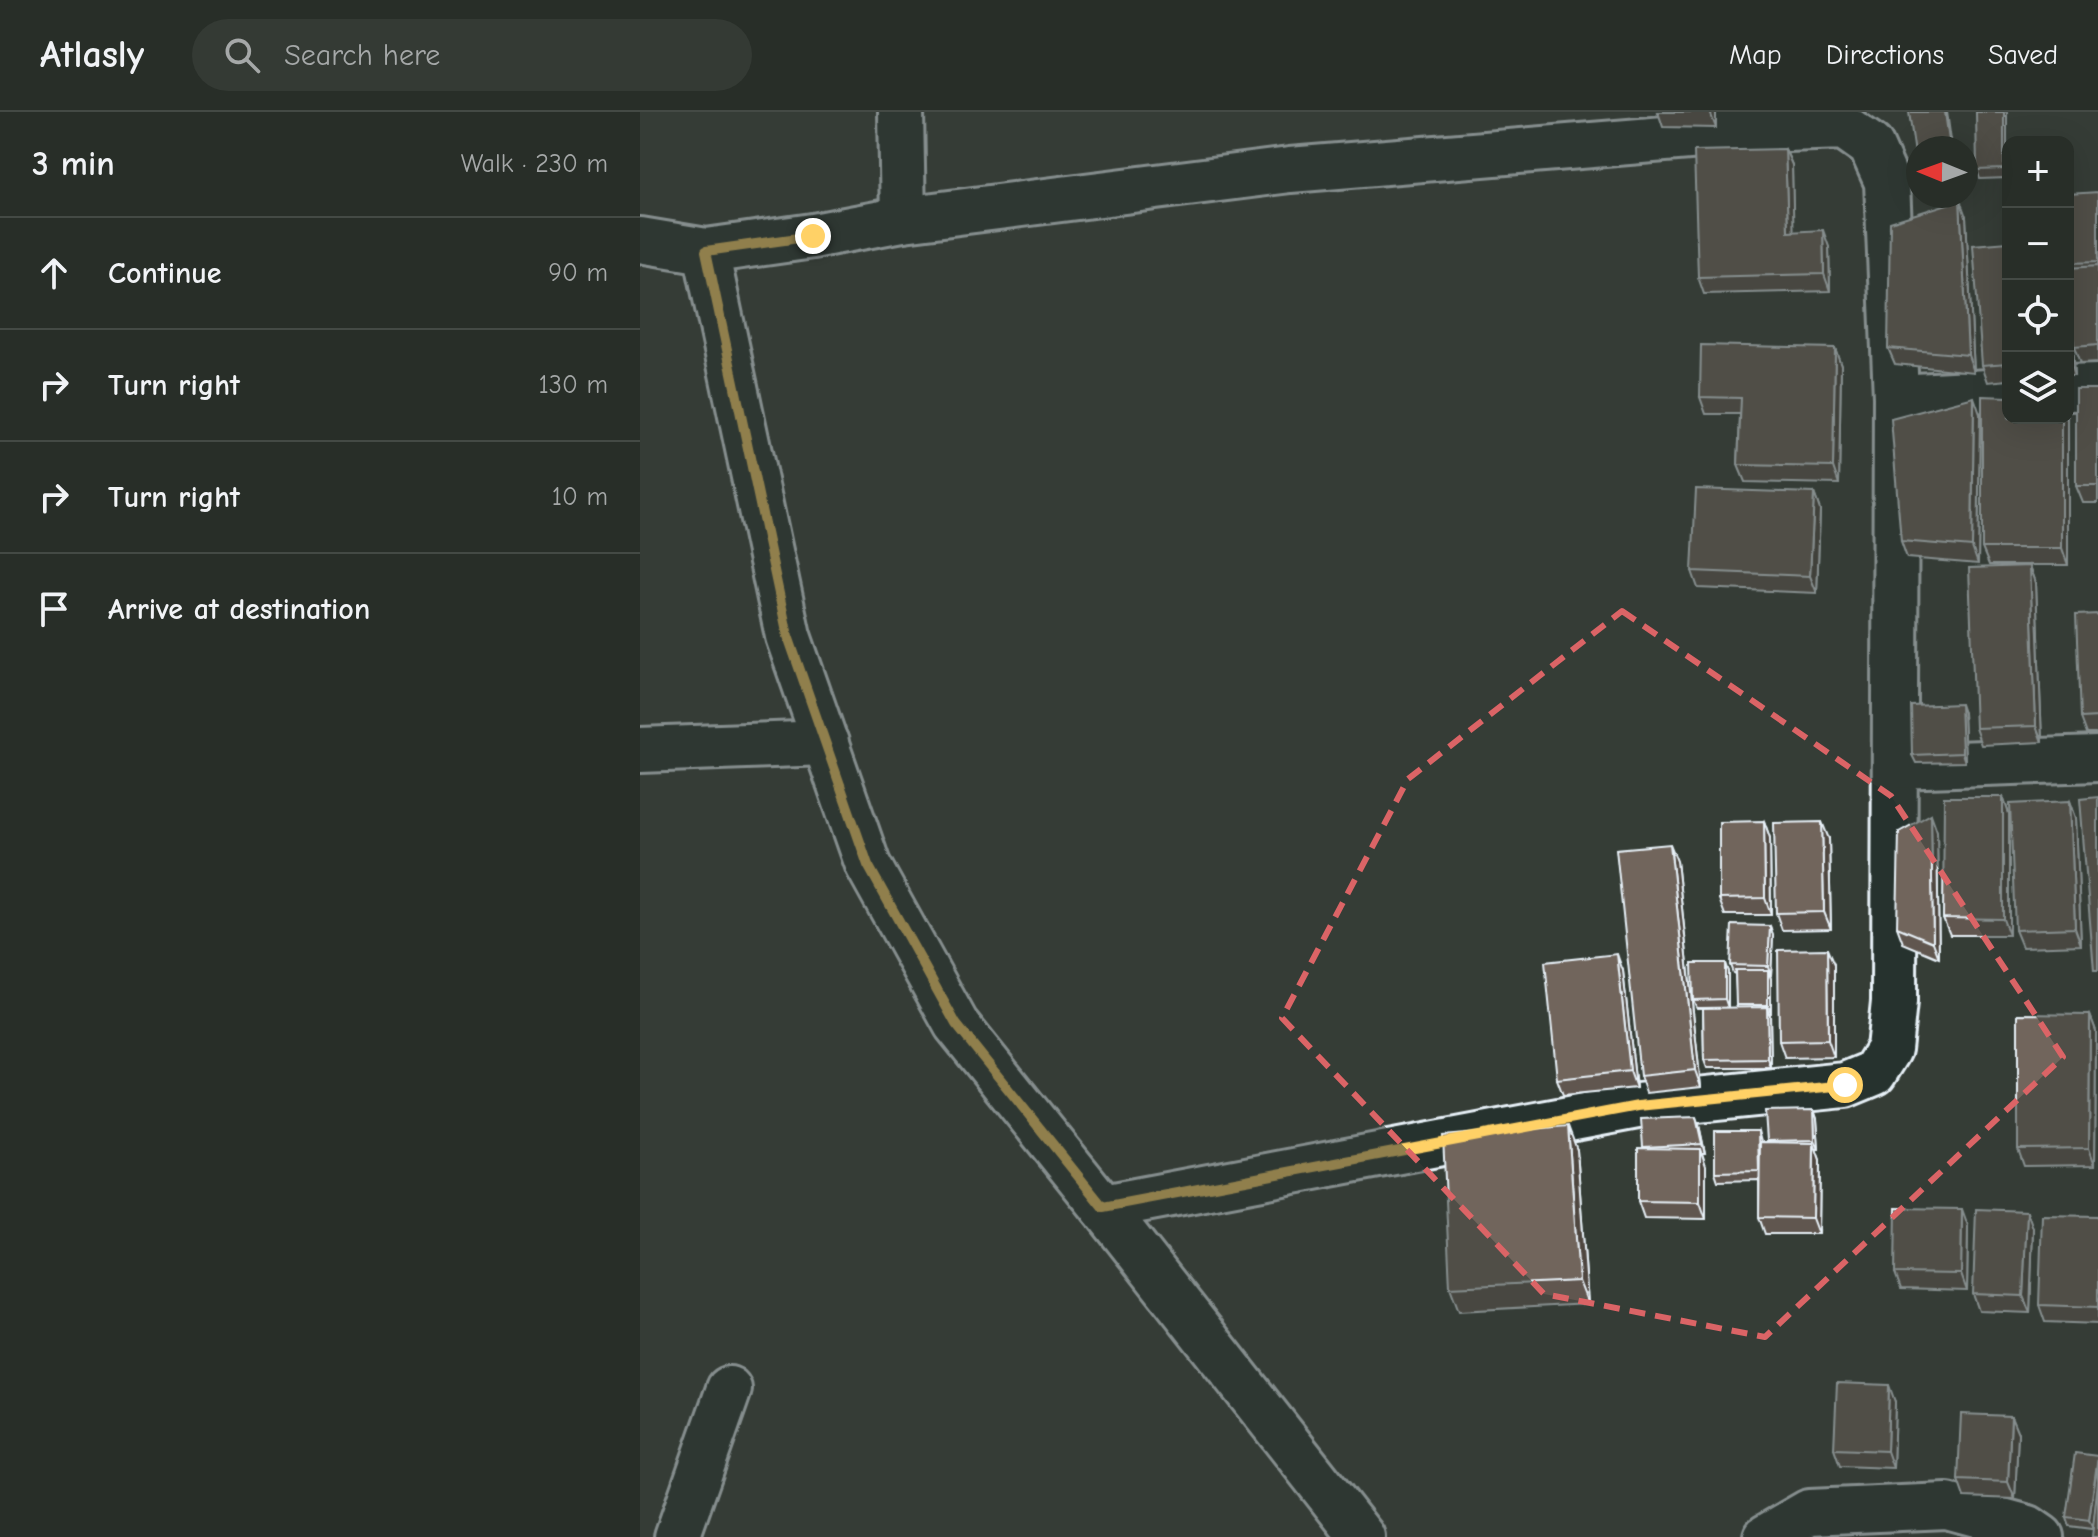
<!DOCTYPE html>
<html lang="en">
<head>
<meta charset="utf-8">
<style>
	body { margin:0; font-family:"Comic Neue",sans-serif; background:#343a34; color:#f1f3f6 }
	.controls { position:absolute; right:24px; top:24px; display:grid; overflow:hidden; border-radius:16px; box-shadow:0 8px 32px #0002 }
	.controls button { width:72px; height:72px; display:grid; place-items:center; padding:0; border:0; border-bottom:2px solid #444a45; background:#282e28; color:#f1f3f6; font:40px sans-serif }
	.compass { position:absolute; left:1266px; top:24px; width:72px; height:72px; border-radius:50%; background:#282e28; box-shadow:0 8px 32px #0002; rotate:271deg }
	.stop { position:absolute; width:24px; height:24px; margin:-18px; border:6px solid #ffd166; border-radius:50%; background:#fff }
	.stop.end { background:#ffd166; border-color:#fff; box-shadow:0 2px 8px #0008 }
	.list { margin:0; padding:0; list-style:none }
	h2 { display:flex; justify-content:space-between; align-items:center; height:104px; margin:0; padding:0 32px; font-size:34px }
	h2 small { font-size:26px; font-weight:400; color:#a5a8a8 }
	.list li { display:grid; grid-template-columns:52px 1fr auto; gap:24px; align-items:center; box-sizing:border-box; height:112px; padding:0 32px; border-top:2px solid #444a45 }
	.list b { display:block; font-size:30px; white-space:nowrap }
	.list em { font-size:26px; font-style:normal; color:#a5a8a8 }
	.icon { flex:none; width:44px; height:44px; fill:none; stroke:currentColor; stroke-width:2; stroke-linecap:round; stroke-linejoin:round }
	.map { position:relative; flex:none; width:1458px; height:1425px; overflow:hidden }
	header { display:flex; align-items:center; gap:48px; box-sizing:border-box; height:112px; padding:0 40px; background:#282e28; border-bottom:2px solid #444a45 }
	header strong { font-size:38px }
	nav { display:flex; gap:44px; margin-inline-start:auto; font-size:28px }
	.search { width:560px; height:72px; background:#343a34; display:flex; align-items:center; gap:20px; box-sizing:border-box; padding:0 28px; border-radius:44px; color:#a5a8a8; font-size:30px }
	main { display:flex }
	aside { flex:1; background:#282e28 }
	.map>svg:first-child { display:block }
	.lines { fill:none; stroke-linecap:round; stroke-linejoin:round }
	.minor-casing { stroke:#e8f1f8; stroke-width:50 }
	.minor { stroke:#26332d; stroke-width:44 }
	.wall { fill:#61574f; stroke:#e8f1f8; stroke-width:2 }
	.shaded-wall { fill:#4f4740; stroke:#e8f1f8; stroke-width:2 }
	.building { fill:#71655c; stroke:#e8f1f8; stroke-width:2 }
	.route { stroke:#ffd166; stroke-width:10 }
	.marked { fill:none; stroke:#db6466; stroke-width:6; stroke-dasharray:16 10; stroke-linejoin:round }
</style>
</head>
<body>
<header>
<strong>Atlasly</strong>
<div class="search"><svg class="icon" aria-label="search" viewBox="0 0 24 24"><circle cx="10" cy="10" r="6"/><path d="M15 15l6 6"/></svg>Search here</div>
<nav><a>Map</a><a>Directions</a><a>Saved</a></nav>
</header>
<main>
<aside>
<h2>3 min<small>Walk · 230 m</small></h2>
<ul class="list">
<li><svg class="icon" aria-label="ahead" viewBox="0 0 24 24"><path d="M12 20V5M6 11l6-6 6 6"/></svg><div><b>Continue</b></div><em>90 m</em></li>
<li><svg class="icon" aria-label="right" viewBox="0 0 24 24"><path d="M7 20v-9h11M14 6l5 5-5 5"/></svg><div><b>Turn right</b></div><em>130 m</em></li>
<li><svg class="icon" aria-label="right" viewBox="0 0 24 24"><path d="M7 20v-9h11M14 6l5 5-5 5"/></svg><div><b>Turn right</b></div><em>10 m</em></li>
<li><svg class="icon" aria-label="arrive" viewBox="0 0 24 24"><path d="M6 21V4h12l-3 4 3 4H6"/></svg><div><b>Arrive at destination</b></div></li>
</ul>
</aside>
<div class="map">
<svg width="1458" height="1425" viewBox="0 0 1458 1425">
	<rect width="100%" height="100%" fill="#353d36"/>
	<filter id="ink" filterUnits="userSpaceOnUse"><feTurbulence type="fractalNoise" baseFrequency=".0125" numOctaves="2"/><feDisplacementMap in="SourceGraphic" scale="16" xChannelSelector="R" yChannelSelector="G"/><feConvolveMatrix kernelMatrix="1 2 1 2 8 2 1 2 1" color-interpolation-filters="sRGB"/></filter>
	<g filter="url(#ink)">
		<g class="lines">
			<defs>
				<g id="minor">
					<polyline points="261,0 263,107"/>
					<polyline points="0,128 66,139 173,124 263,107 650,58 1146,17 1204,15 1231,34 1247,70 1256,285 1254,890 1249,937 1234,961 1205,973 998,994 463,1095"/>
					<polyline points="66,139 148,524 228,753 316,912 463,1095 722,1425"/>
					<polyline points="1428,276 1458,275"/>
					<polyline points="1256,285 1368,279"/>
					<polyline points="0,638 186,631"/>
					<polyline points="1256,654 1458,647"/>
					<polyline points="37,1425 89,1277"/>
					<polyline points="1126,1425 1169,1400 1307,1394 1388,1416 1401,1425"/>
				</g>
			</defs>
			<use href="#minor" class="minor-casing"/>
			<use href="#minor" class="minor"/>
		</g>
		<g class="wall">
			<polygon points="1018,0 1076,0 1076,16 1023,15"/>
			<polygon points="1367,0 1367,66 1340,67 1337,58"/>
			<polygon points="1145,37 1152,53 1153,119 1189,135 1190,179 1064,182 1058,165"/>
			<polygon points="1458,80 1458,251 1440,252 1434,235 1431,156 1429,151"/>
			<polygon points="1326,105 1334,260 1255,252 1248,236"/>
			<polygon points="1368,130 1368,268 1348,270 1342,253"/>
			<polygon points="1428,183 1434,264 1428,264"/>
			<polygon points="1195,236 1201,253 1199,372 1105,370 1098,353 1100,302 1066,302 1060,285"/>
			<polygon points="1458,277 1458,391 1443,391 1436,374"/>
			<polygon points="1340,302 1338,452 1267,446 1261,429"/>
			<polygon points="1428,306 1428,453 1349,453 1342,436"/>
			<polygon points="1174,381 1180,398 1177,481 1058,476 1052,459"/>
			<polygon points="1390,454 1396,471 1402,630 1341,633 1335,616"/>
			<polygon points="1458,502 1458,622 1446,622 1440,606"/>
			<polygon points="1323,601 1325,650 1276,651 1272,643"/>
			<polygon points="1363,685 1369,702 1369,823 1310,823 1303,806"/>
			<polygon points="1430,689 1436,706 1441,833 1382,835 1375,818"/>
			<polygon points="1124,709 1130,726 1131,803 1085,803 1079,787"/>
			<polygon points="1297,719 1299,846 1263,831 1257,815"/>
			<polygon points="1189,727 1191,817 1142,818 1136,801"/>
			<polygon points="1037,749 1061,975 1006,981 1000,964"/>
			<polygon points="1130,814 1133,823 1131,863 1130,863 1131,867 1131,901 1130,901 1131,956 1067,956 1064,948 1063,896 1057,896 1053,888 1088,860 1088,896 1097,896 1095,862 1093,861 1090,853"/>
			<polygon points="1194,853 1194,945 1145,946 1139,929"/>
			<polygon points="983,859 996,976 923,983 917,967"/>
			<polygon points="1450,903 1456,919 1455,1053 1384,1054 1378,1037"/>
			<polygon points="1174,998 1177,1007 1179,1037 1176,1037 1180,1048 1179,1122 1125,1122 1119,1105 1119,1068 1078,1069 1075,1060 1118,1019 1121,1030 1127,1030"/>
			<polygon points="1059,1013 1065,1041 1062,1041 1066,1054 1066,1107 1004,1106 998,1089 1003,1036"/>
			<polygon points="937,1038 948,1192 819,1199 810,1175"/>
			<polygon points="1458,1104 1458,1212 1405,1210 1399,1193"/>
			<polygon points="1328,1114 1327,1179 1261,1177 1255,1161"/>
			<polygon points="1393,1116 1390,1201 1339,1199 1333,1182"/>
			<polygon points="1255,1290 1253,1356 1200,1354 1194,1337"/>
			<polygon points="1378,1321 1375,1387 1324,1385 1318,1368"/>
			<polygon points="1458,1344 1452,1417 1429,1414 1426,1405"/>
		</g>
		<g class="shaded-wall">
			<polygon points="1070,0 1076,0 1076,16"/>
			<polygon points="1305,0 1307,0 1312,36 1310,36"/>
			<polygon points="1364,0 1367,0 1367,66 1364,57"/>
			<polygon points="1145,37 1152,53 1154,136 1148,120"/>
			<polygon points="1320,88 1326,105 1334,260 1328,243"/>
			<polygon points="1183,118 1189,135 1190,179 1184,162"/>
			<polygon points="1428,183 1434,264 1431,255 1428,217"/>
			<polygon points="1195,236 1201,253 1199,372 1193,355"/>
			<polygon points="1334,285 1340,302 1338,452 1332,435"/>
			<polygon points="1422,306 1428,306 1428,453 1422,436"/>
			<polygon points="1174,381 1180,398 1177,481 1170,464"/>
			<polygon points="1390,454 1396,471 1402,630 1396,614"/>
			<polygon points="1320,592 1323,601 1325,650 1322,641"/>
			<polygon points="1363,685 1369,702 1369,823 1363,807"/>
			<polygon points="1430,689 1436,706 1441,833 1435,816"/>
			<polygon points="1291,702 1297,719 1299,846 1293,830"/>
			<polygon points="1124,709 1130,726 1131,803 1125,786"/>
			<polygon points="1182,710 1189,727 1191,817 1184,800"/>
			<polygon points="1030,732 1037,749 1061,975 1055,958"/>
			<polygon points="1130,814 1133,823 1131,863 1128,854"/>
			<polygon points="1187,837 1194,853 1194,945 1188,928"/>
			<polygon points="977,842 983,859 996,976 990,959"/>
			<polygon points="1085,851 1088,860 1088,896 1085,887"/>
			<polygon points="1128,858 1131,867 1131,901 1128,893"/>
			<polygon points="1127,895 1130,904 1131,956 1128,947"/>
			<polygon points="1450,903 1456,919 1455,1053 1449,1036"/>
			<polygon points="1174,998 1177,1007 1179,1037 1175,1028"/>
			<polygon points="1056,1005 1059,1013 1065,1041 1062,1032"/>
			<polygon points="928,1014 937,1038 948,1192 939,1169"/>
			<polygon points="1174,1031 1180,1048 1179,1122 1173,1106"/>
			<polygon points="1060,1037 1066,1054 1066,1107 1060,1090"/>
			<polygon points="1322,1097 1328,1114 1327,1179 1321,1162"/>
			<polygon points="1387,1099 1393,1116 1390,1201 1383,1184"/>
			<polygon points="1249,1273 1255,1290 1253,1356 1247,1339"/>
			<polygon points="1371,1304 1378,1321 1375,1387 1368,1370"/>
			<polygon points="1458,1349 1458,1380 1453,1417 1449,1408"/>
		</g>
		<g class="building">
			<polygon points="1269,0 1305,0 1310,36 1278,36 1278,63"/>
			<polygon points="1336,0 1364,0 1364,57 1337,58"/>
			<polygon points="1145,37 1148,120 1183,118 1184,162 1058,165 1054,39"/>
			<polygon points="1458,80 1458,150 1429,151 1428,82"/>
			<polygon points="1320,88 1328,243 1248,236 1250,110"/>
			<polygon points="1368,130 1368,251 1342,253 1333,133"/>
			<polygon points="1458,154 1458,233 1434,235 1428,156"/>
			<polygon points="1428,217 1431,255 1428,255"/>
			<polygon points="1061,233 1195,236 1193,355 1098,353 1101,286 1060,285"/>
			<rect x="1436" y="277" width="22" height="97"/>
			<polygon points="1342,284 1368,285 1368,306 1422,306 1422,436 1342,436"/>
			<polygon points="1334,285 1332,435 1261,429 1251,307"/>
			<polygon points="1056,377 1174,381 1170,464 1052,459"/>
			<polygon points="1390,454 1396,614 1335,616 1329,456"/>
			<polygon points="1458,502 1458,605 1440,606 1436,503"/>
			<polygon points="1320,592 1322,641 1272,643 1271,594"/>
			<polygon points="1304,685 1363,685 1363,807 1303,806"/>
			<polygon points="1458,685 1458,859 1454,859 1440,687"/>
			<polygon points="1430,689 1435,816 1375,818 1370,692"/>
			<polygon points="1291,702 1293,830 1257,815 1259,720"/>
			<polygon points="1124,709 1125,786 1079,787 1079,710"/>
			<polygon points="1182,710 1184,800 1136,801 1134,711"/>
			<polygon points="1030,732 1055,958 1000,964 976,737"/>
			<polygon points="1092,813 1130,814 1128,854 1090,853"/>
			<polygon points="1187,837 1188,928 1139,929 1138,838"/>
			<polygon points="977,842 990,959 917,967 905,850"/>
			<polygon points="1052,851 1085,851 1085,887 1053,888"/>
			<polygon points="1095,858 1128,858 1128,893 1096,893"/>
			<polygon points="1127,895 1128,947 1064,948 1063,896"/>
			<polygon points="1378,902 1450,903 1449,1036 1378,1037"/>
			<polygon points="1174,998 1175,1028 1127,1029 1125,999"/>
			<polygon points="1056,1005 1062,1032 1003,1035 1001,1007"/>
			<polygon points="928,1014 939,1169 810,1175 803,1024"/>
			<polygon points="1075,1019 1118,1019 1119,1059 1075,1060"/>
			<polygon points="1120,1030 1174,1031 1173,1106 1119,1105"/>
			<polygon points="998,1036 1060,1037 1060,1090 998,1089"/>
			<polygon points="1256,1096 1322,1097 1321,1162 1255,1161"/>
			<polygon points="1336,1097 1387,1099 1383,1184 1333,1182"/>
			<polygon points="1402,1103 1458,1104 1458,1195 1399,1193"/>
			<polygon points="1197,1271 1249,1273 1247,1339 1194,1337"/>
			<polygon points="1321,1302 1371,1304 1368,1370 1318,1368"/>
			<polygon points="1435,1341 1458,1344 1449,1408 1426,1405"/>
			<polygon points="1458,1369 1458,1425 1452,1425"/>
		</g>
	</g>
	<g class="lines" filter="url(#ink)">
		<polyline class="route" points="173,124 66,139 148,524 228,753 316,912 463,1095 998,994 1205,973"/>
	</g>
	<path d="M0 0H1458V1425H0ZM982,499L1251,684L1423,945L1125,1225L904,1182L642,906L768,667Z" fill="#353d36" fill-opacity=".55" fill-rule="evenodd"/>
	<path class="marked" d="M982,499L1251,684L1423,945L1125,1225L904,1182L642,906L768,667Z"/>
</svg>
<div class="controls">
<button>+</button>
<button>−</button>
<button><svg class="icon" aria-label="locate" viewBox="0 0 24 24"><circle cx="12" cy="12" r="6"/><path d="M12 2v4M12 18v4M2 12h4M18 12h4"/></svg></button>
<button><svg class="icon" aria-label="layers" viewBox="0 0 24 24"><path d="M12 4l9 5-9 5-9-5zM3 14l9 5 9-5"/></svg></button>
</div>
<svg class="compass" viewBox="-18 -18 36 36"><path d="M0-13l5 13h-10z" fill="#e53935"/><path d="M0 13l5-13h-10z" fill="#a5a8a8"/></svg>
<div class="stop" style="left:1205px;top:973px"></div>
<div class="stop end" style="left:173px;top:124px"></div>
</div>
</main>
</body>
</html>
